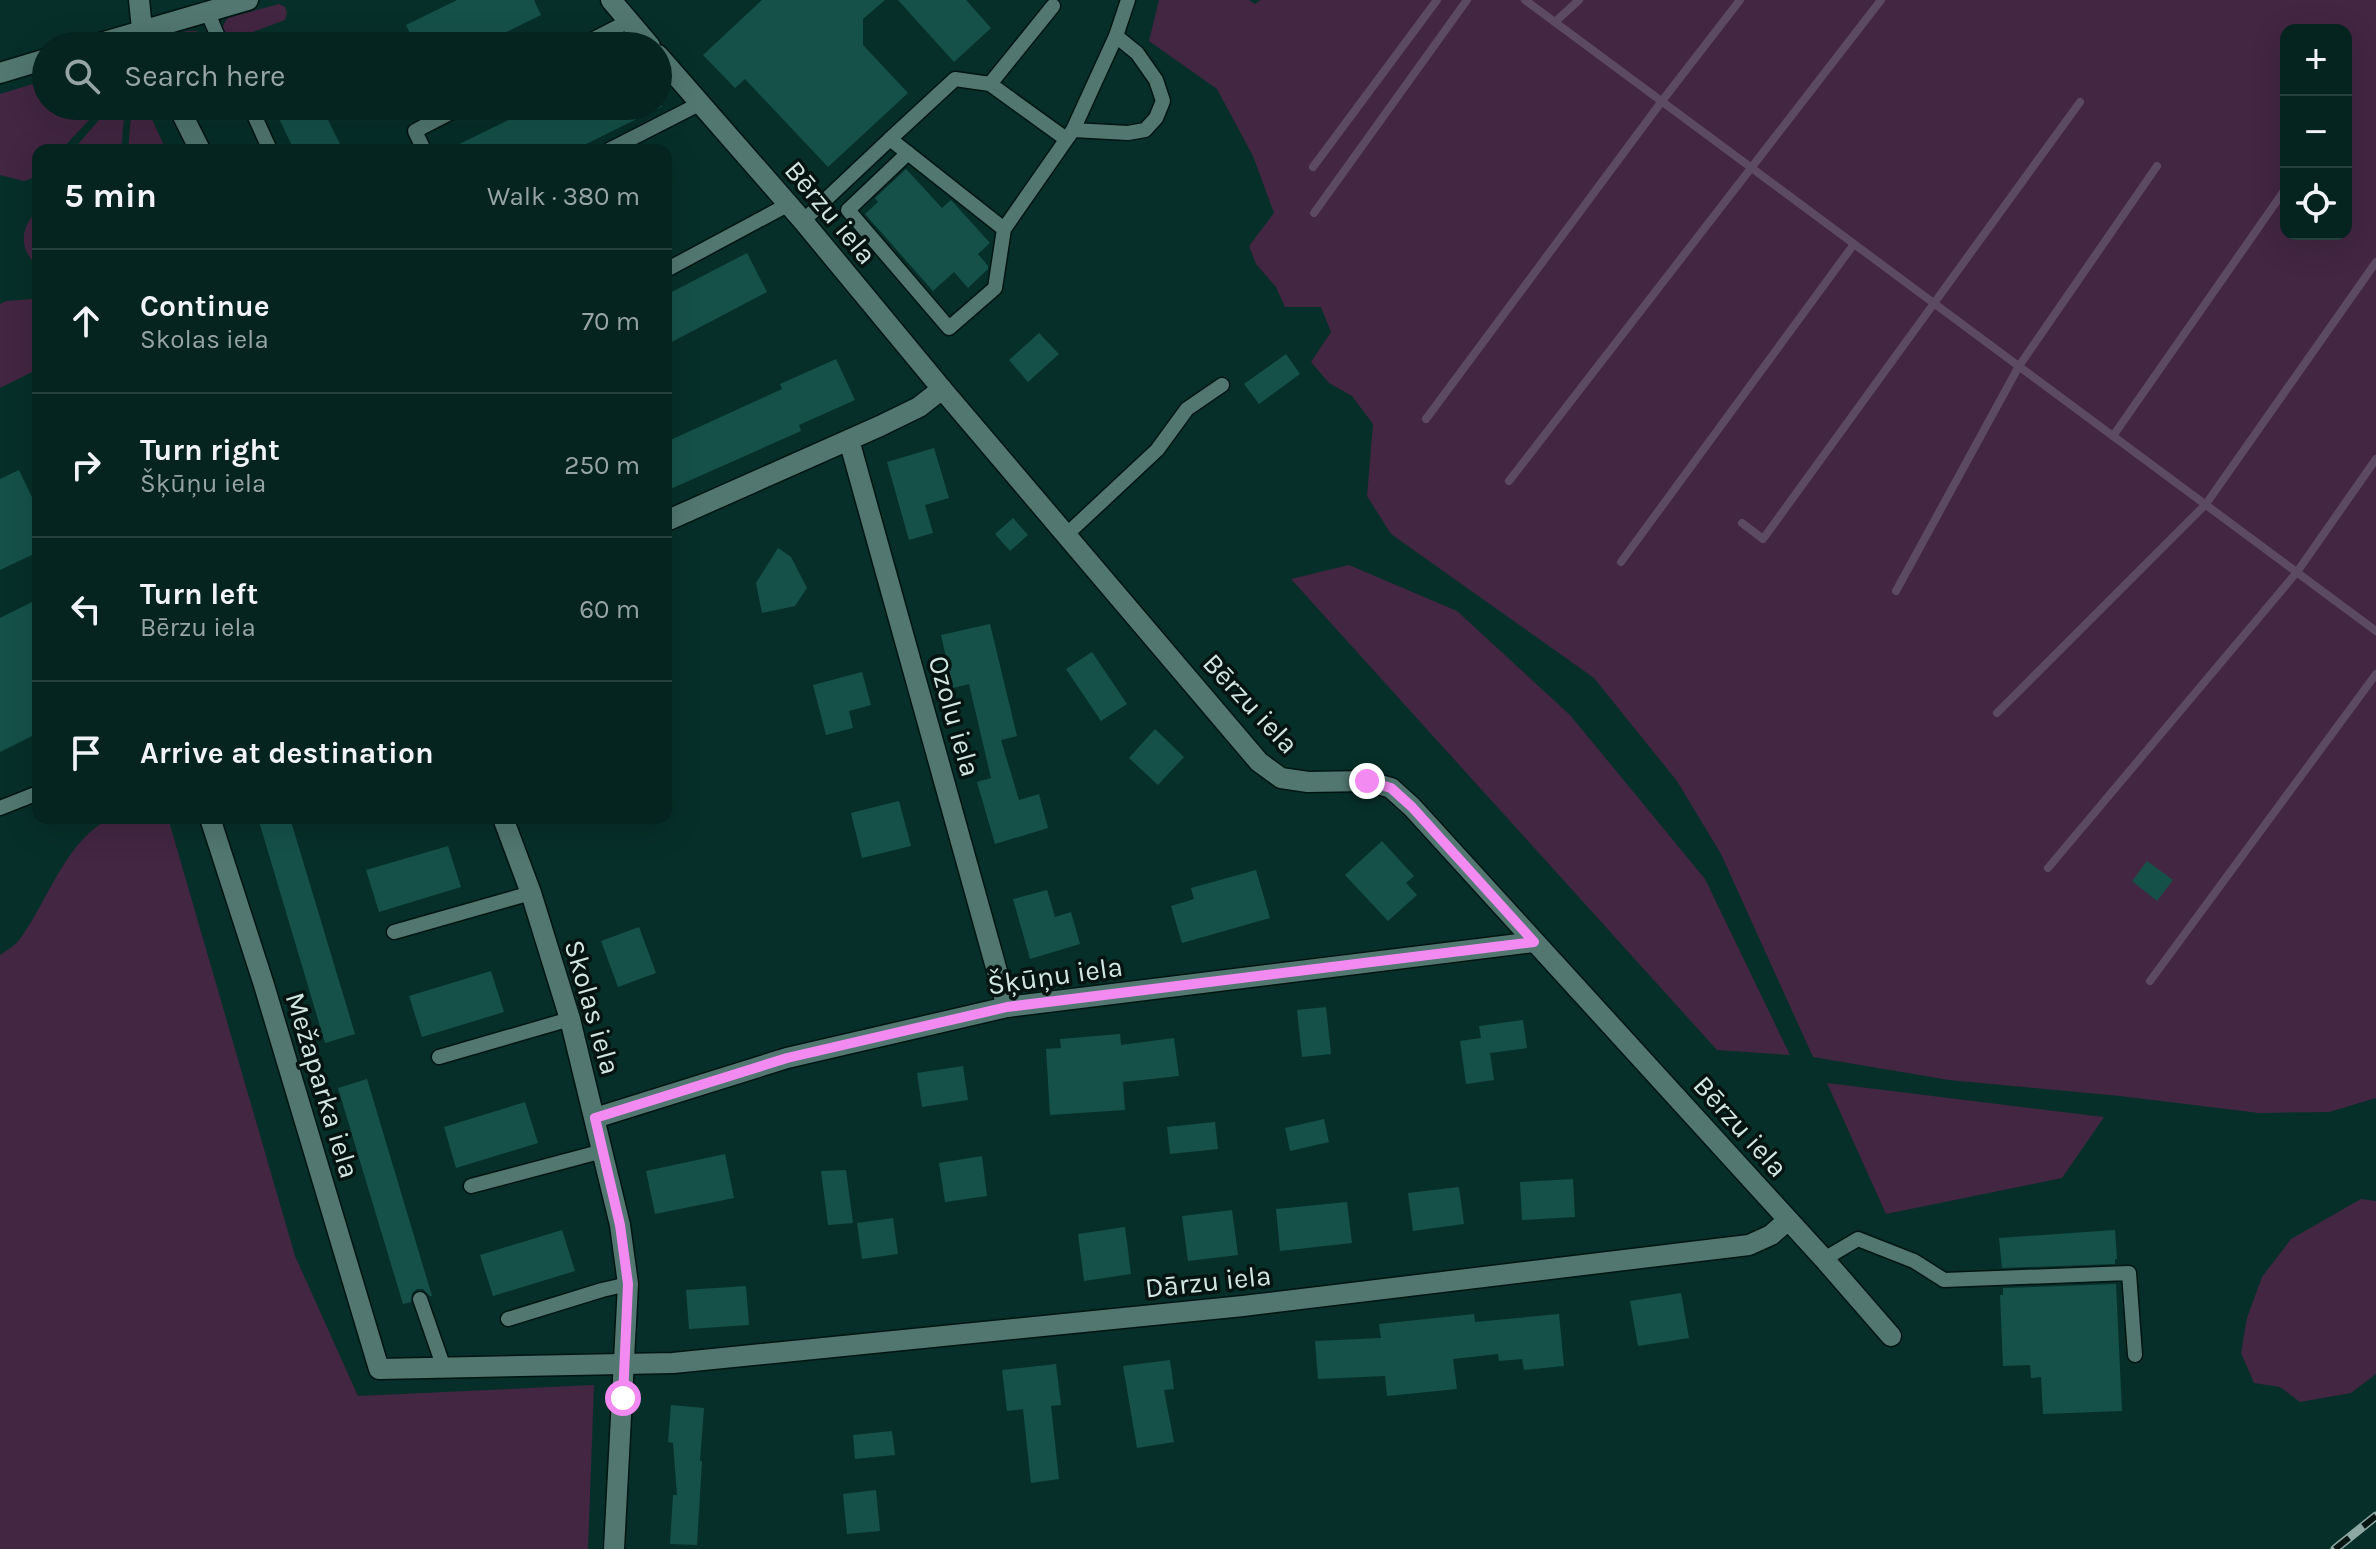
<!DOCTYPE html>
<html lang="en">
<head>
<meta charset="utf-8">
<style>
	body { margin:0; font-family:Karla,sans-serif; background:#132f2c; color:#f1f3f6 }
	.controls { position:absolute; right:24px; top:24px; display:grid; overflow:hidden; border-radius:16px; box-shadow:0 8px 32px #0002 }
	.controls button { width:72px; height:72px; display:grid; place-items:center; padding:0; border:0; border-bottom:2px solid #26403d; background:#05231f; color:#f1f3f6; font:40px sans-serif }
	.stop { position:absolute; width:24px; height:24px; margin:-18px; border:6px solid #f38af2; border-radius:50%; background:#fff }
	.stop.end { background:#f38af2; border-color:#fff; box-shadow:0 2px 8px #0008 }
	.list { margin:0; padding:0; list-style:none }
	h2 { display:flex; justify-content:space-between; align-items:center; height:104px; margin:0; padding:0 32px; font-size:34px }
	h2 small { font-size:26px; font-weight:400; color:#97a4a4 }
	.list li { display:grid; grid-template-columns:52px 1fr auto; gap:24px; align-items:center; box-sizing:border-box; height:144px; padding:0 32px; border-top:2px solid #26403d }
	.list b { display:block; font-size:30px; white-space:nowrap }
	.list p { margin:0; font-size:26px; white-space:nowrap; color:#97a4a4 }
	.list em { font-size:26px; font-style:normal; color:#97a4a4 }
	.icon { flex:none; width:44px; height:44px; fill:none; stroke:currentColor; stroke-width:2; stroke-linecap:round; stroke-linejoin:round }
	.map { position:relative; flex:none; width:2376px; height:1549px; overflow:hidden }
	.search { position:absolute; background:#05231f; box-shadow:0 8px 32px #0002; left:32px; top:32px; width:640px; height:88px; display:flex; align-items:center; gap:20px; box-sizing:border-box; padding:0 28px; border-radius:44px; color:#97a4a4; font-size:30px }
	.panel { position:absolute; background:#05231f; box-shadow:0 8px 32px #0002; left:32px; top:144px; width:640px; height:680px; border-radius:16px }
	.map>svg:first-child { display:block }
	.green { fill:#432642; fill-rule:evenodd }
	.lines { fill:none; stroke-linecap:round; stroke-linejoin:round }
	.stream { stroke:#5c4a62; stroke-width:8 }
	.building { fill:#155149 }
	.service-casing { stroke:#001512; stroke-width:17 }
	.minor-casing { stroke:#001512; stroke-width:23 }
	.service { stroke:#517770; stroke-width:14 }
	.minor { stroke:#517770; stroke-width:20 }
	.rail-casing { stroke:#8da7a3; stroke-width:9 }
	.rail { stroke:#051411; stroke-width:6; stroke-dasharray:18; stroke-linecap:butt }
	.route { stroke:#f38af2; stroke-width:10 }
	.labels { text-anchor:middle; stroke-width:7; stroke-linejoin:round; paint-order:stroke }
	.street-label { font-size:28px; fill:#d1e5e1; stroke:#051411 }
</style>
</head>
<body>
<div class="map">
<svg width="2376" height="1549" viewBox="0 0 2376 1549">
	<rect width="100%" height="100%" fill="#072f29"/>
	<g class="green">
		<path d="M1159,0H1249L1255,4L1261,0H2376V1098L2329,1112L2259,1113L2120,1096L1949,1080L1813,1057L1721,854L1677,781L1594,678L1391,534L1367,496L1373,424L1352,396L1329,383L1311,362L1331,332L1321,307H1285L1276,287L1256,264L1249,246L1274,213L1253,156L1217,89L1149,41ZM2286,30H2346V234H2286Z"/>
		<path d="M279,4L285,7L287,13L285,20L226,42C221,32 221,26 228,18Z"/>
		<polygon points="187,31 196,31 204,34 210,46 166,46 176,34"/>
		<polygon points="46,80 46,106 102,106 61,150 38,150 38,176 24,181 0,175 0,94"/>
		<polygon points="111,106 125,106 121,150 73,150"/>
		<polygon points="132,106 146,106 166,150 128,150"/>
		<path d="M38,210V266C18,249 20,227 38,210Z"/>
		<polygon points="33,299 38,301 38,369 0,388 0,304 6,301"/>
		<polygon points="1349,565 1457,611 1570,715 1705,879 1790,1055 1717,1050 1291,579"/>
		<path d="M111,818H168L295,1256L358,1396L594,1385L588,1549H0V955C7,950 15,946 20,939C48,901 66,839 111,818Z"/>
		<polygon points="1827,1083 2104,1117 2062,1178 1886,1214"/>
		<polygon points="2361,1199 2376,1201 2376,1374 2351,1393 2300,1402 2280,1387 2254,1383 2241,1353 2247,1318 2262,1277 2291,1239"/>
	</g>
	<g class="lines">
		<g class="stream">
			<polyline points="1525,0 2376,631"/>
			<polyline points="1555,22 1579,0"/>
			<polyline points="2346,103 2348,100"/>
			<polyline points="1313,167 1437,0"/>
			<polyline points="1314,213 1467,0"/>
			<polyline points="1426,419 1662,101 1740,0"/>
			<polyline points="2113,436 2286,188"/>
			<polyline points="1509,481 1881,0"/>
			<polyline points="1742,523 1763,539 2080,102"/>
			<polyline points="1621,562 1854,244"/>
			<polyline points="1896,591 2019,366 2157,166"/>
			<polyline points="1997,713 2206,504 2376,262"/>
			<polyline points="2048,868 2297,572 2376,459"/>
			<polyline points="2150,981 2376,674"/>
		</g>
	</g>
	<g class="building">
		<polygon points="457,0 534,0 541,15 478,46 416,46 406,25"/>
		<polygon points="762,0 885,0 863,19 863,45 908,93 828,167 745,79 735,88 703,55"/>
		<polygon points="898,0 966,0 991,28 954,62"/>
		<polygon points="273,106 321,106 343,150 294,150"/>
		<polygon points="537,106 663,106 574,150 447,150"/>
		<polygon points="906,169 942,208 951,200 990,243 978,254 988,266 988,269 968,288 954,272 933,291 865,214 878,202 875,198"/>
		<polygon points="747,253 767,292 666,345 666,295"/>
		<polygon points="1039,333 1059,354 1028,382 1009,360"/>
		<polygon points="1286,354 1300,374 1259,404 1244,384"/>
		<polygon points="836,359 855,400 799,425 801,431 666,491 666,442 782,389 780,384"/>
		<polygon points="934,448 949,498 925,505 933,533 909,540 887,462"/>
		<polygon points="19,470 38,510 38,552 0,570 0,479"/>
		<polygon points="1013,518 1028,535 1010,551 995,534"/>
		<polygon points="778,548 791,557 807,588 795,606 762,613 756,583"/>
		<polygon points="38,599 38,733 0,752 0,618"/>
		<polygon points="990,624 1017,736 1001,740 1019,800 1039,794 1048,828 995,844 977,782 991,778 969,684 953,688 941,635"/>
		<polygon points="1092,652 1127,704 1101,721 1066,669"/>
		<polygon points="862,672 871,705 849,711 853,728 826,735 813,685"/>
		<polygon points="1155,729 1184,757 1158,785 1129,758"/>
		<polygon points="899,801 911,846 862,858 851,813"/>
		<polygon points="258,818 290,818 355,1034 325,1043"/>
		<polygon points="1382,841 1414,876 1406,883 1417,895 1388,921 1345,875"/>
		<polygon points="448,846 461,887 379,912 366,870"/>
		<polygon points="2147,861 2173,880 2157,901 2132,881"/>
		<polygon points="1256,870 1270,918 1182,943 1171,906 1194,899 1191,888"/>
		<polygon points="1047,890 1055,917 1071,912 1080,944 1030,959 1013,899"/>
		<polygon points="639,927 656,973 618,987 601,941"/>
		<polygon points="491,971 504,1012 422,1037 409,996"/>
		<polygon points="1326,1007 1331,1054 1302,1057 1297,1010"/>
		<polygon points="1523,1020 1527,1048 1490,1053 1494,1080 1466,1084 1460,1041 1481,1038 1479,1026"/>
		<polygon points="1120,1034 1121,1045 1174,1038 1179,1076 1123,1082 1125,1110 1050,1115 1046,1049 1061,1048 1060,1039"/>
		<polygon points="963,1066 968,1100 922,1107 917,1073"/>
		<polygon points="367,1079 432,1296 430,1296 423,1289 417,1289 412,1293 411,1302 403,1304 338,1088"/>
		<polygon points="525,1102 538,1143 456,1168 444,1127"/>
		<polygon points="1324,1119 1329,1142 1290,1151 1285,1128"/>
		<polygon points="1215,1122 1218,1149 1170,1154 1167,1127"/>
		<polygon points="725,1154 734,1198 655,1214 646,1171"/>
		<polygon points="982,1156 987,1196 945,1202 939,1163"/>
		<polygon points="846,1170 853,1223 828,1225 821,1171"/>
		<polygon points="1573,1179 1575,1217 1522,1220 1520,1182"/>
		<polygon points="1459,1187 1464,1224 1413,1231 1408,1193"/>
		<polygon points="1347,1202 1352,1243 1280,1251 1276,1209"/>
		<polygon points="1232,1210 1238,1255 1188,1261 1182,1216"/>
		<polygon points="893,1218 898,1254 862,1259 857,1223"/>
		<polygon points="1125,1227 1131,1274 1084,1281 1078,1234"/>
		<polygon points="562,1230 575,1271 493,1296 480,1255"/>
		<polygon points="2115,1230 2117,1259 2115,1259 2115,1264 2002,1268 1999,1238"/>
		<polygon points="2116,1284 2122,1411 2043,1414 2041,1377 2031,1378 2030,1365 2003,1366 2000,1295 2003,1295 2003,1288"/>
		<polygon points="746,1286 749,1325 689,1329 686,1290"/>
		<polygon points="1681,1293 1689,1338 1638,1346 1630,1301"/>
		<polygon points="1474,1314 1475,1322 1559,1314 1564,1366 1524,1370 1522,1359 1499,1361 1498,1354 1453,1359 1457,1389 1387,1396 1385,1376 1318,1379 1315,1341 1381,1338 1379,1324"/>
		<polygon points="1170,1360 1174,1389 1164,1390 1174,1442 1137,1448 1123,1366"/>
		<polygon points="1056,1364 1061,1405 1051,1406 1059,1479 1031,1483 1023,1409 1007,1411 1002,1370"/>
		<polygon points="671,1405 704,1408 700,1461 702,1461 697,1545 670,1544 673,1495 677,1495 673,1443 668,1442"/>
		<polygon points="892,1431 895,1455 855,1459 853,1435"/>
		<polygon points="876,1490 880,1531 847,1534 843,1494"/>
	</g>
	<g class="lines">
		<defs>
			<g id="service">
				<polyline points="207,11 222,46"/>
				<polyline points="580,46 629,21"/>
				<polyline points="990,84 1053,6"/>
				<polyline points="250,106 270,150"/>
				<polyline points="1073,130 1128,133 1145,130 1156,118 1163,101 1156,80 1137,53 1116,36"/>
				<polyline points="890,139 955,79 990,84 1066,139"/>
				<polyline points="424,150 415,131 463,106"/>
				<polyline points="609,150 701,103"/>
				<polyline points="908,153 848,210 949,328 995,288 1004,229 1073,130 1116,36 1128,0"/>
				<polyline points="803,221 890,139 1004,229"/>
				<polyline points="666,270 789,204"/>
				<polyline points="1066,535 1157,450 1187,409 1222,385"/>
				<polyline points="0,808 38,793"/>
				<polyline points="394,932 531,893"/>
				<polyline points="439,1057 570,1019"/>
				<polyline points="471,1186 603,1151"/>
				<polyline points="1824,1259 1858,1239 1914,1261 1944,1280 2129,1273 2135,1355"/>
				<polyline points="420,1299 444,1368"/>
				<polyline points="508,1319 602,1290 628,1284"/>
			</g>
			<g id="minor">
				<polyline points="139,0 142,29 150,46"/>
				<polyline points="611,0 650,46"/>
				<polyline points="90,46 248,0"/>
				<polyline points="658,55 803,221 942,389 1259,762 1281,778 1308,782 1367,781 1391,788 1412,807 1824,1259 1891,1336"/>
				<polyline points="0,73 46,59"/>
				<polyline points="178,106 200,150"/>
				<polyline points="849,440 1007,1007"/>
				<polyline points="666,521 880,426 919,407 942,389"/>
				<polyline points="210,818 264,985 379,1369 673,1363 1243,1306 1749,1245 1771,1235 1788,1220"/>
				<polyline points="503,818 531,893 570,1019 620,1225 628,1284 614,1549"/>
				<polyline points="595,1118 787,1058 1007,1007 1534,942"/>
			</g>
		</defs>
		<use href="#service" class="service-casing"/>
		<use href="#minor" class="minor-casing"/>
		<use href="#service" class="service"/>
		<use href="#minor" class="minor"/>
		<defs>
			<polyline id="rail" points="2335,1549 2376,1516"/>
		</defs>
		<use href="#rail" class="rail-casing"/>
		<use href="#rail" class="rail"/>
	</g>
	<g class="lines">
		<polyline class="route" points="623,1398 628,1284 620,1225 595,1118 787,1058 1007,1007 1534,942 1412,807 1391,788 1367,781"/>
	</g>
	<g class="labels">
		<g class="street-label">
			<text transform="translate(831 212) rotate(50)" y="10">Bērzu iela</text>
			<text transform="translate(1251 703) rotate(47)" y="10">Bērzu iela</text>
			<text transform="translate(955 716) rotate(74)" y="10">Ozolu iela</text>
			<text transform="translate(1055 975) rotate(-8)" y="10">Šķūņu iela</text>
			<text transform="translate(593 1007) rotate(74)" y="10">Skolas iela</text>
			<text transform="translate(323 1085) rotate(73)" y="10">Mežaparka iela</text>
			<text transform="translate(1741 1126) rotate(48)" y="10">Bērzu iela</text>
			<text transform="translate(1208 1281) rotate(-6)" y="10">Dārzu iela</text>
		</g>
	</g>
</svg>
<div class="controls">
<button>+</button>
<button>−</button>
<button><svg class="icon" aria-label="locate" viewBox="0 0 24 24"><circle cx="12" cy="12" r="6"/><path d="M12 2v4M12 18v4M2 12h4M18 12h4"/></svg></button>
</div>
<div class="stop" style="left:623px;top:1398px"></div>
<div class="stop end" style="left:1367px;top:781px"></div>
<div class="search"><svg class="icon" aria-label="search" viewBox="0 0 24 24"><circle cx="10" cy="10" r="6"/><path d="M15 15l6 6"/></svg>Search here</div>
<section class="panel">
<h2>5 min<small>Walk · 380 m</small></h2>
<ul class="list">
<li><svg class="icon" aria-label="ahead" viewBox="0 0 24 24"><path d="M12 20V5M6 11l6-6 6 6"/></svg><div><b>Continue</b><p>Skolas iela</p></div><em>70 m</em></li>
<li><svg class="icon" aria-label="right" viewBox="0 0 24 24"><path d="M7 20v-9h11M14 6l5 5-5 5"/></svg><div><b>Turn right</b><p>Šķūņu iela</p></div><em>250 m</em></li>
<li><svg class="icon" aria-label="left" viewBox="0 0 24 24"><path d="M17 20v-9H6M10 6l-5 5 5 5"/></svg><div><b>Turn left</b><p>Bērzu iela</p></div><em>60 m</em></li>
<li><svg class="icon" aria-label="arrive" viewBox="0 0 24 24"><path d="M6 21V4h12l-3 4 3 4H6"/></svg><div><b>Arrive at destination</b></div></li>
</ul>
</section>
</div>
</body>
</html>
